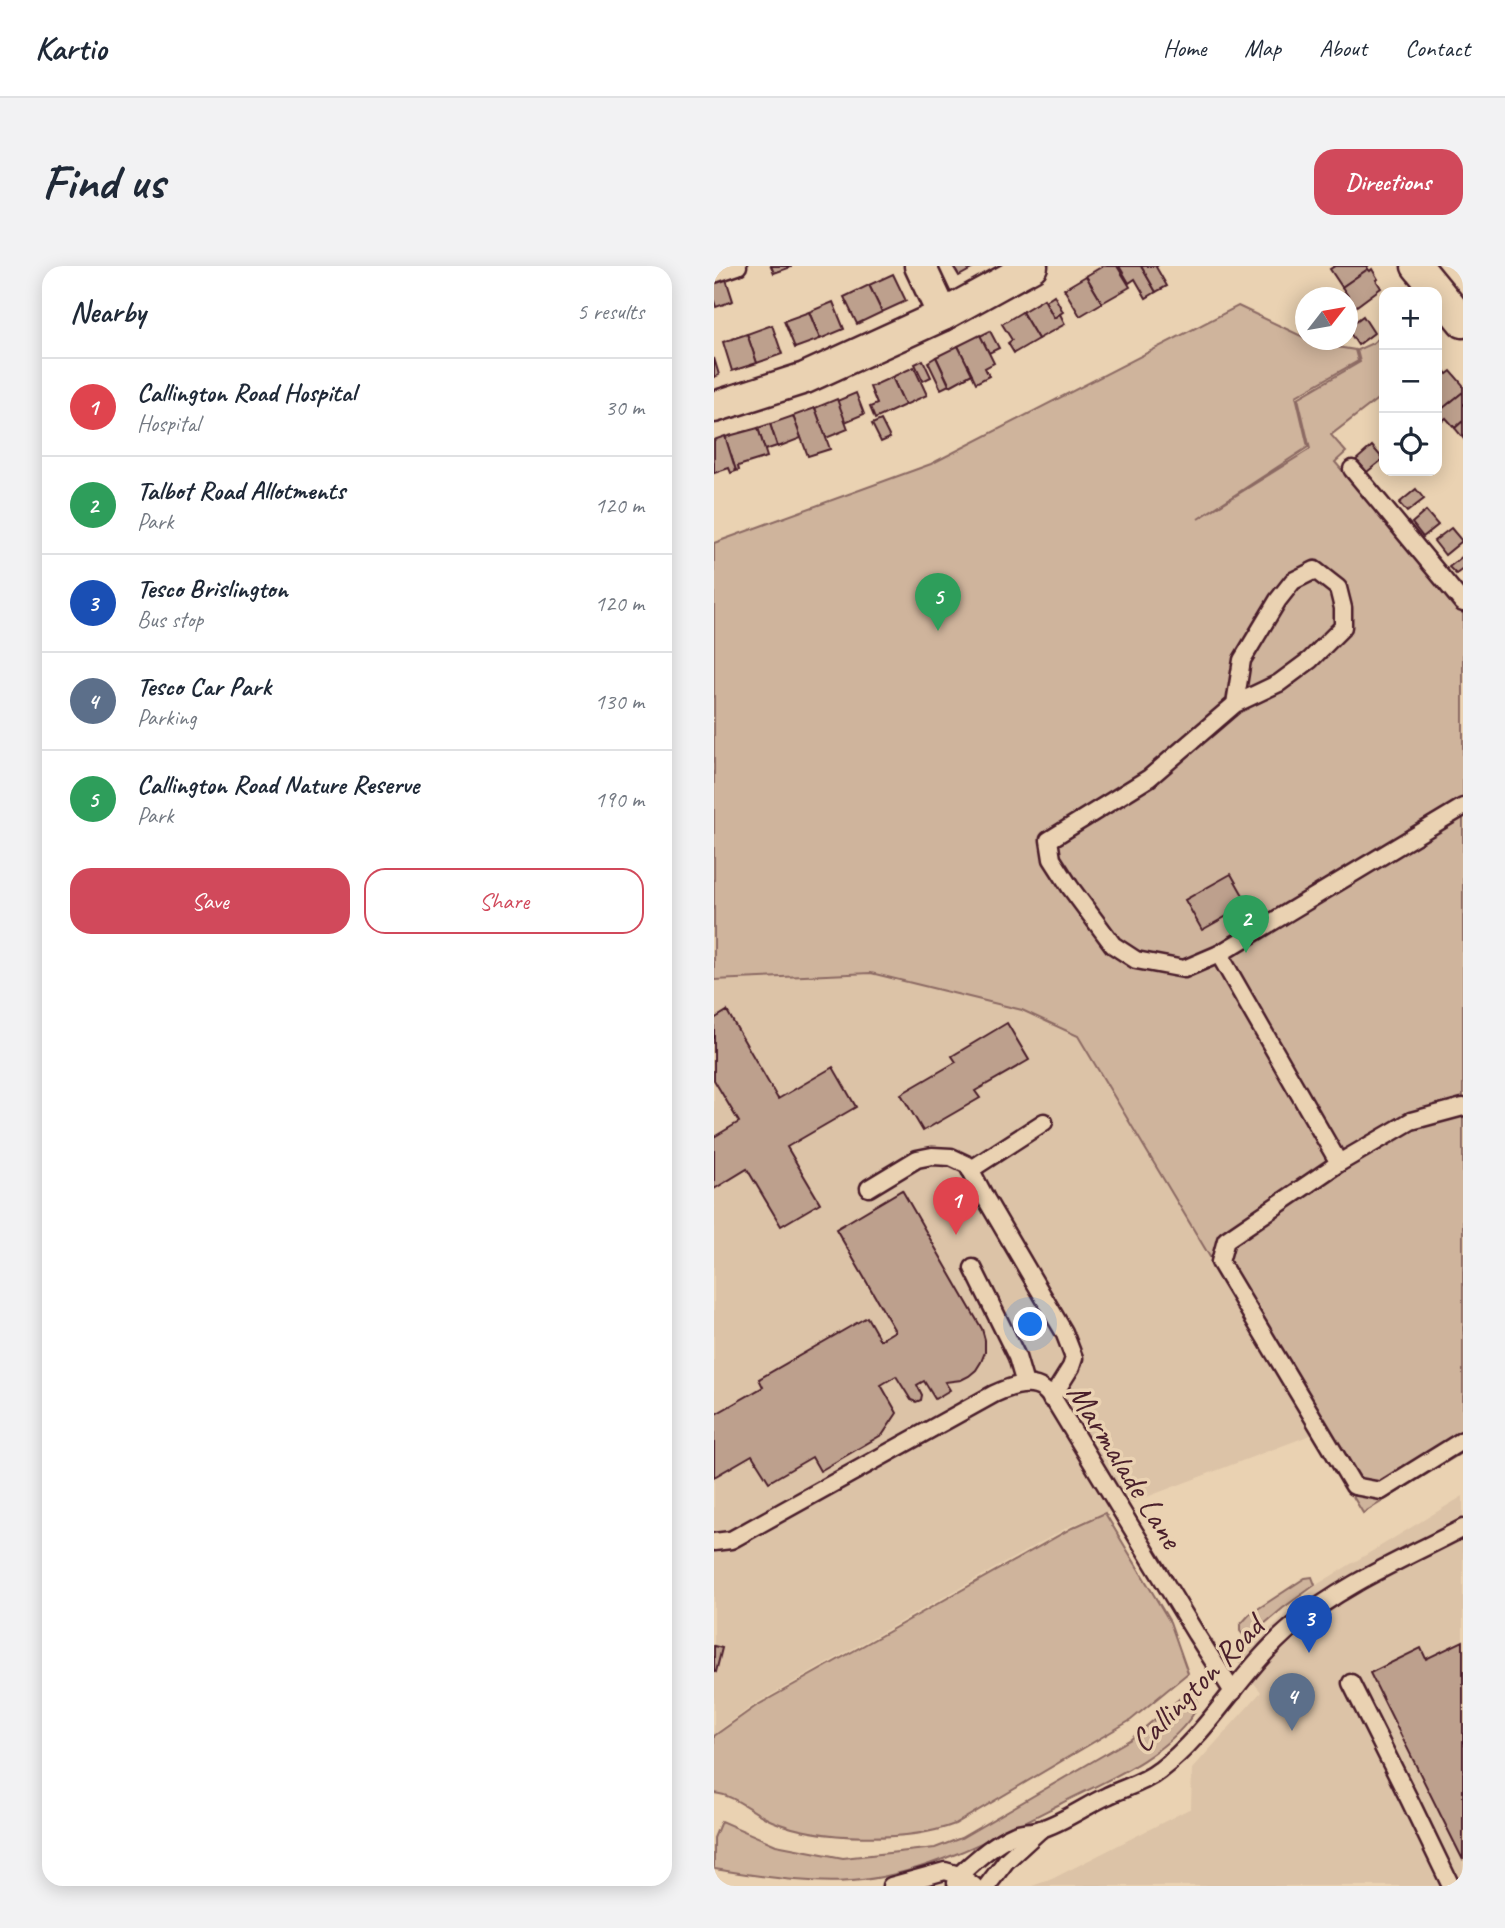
<!DOCTYPE html>
<html lang="en">
<head>
<meta charset="utf-8">
<style>
	body { margin:0; font-family:Caveat,sans-serif; background:#f2f2f3; color:#1f2937 }
	.controls { position:absolute; right:21px; top:21px; display:grid; overflow:hidden; border-radius:14px; box-shadow:0 4px 18px #0003 }
	.controls button { width:63px; height:63px; display:grid; place-items:center; padding:0; border:0; border-bottom:2px solid #e0e1e3; background:#fff; color:#1f2937; font:35px sans-serif }
	.compass { position:absolute; left:581px; top:21px; width:63px; height:63px; border-radius:50%; background:#fff; box-shadow:0 4px 18px #0003; rotate:59deg }
	.you { position:absolute; left:317px; top:1059px; width:24px; height:24px; margin:-18px; border:5px solid #fff; border-radius:50%; background:#1a73e8; box-shadow:0 0 0 10px #1a73e833 }
	.badge { display:grid; place-items:center; width:46px; height:46px; border-radius:50%; background:#d1495b; color:#fff; font-size:23px; font-weight:700 }
	.pin { position:absolute; translate:-50% -58px; filter:drop-shadow(0 2px 4px #0008) }
	.pin::after { content:''; position:absolute; top:37px; width:24px; height:21px; background:inherit; clip-path:polygon(0 0,100% 0,50% 100%) }
	.list { margin:0; padding:0; list-style:none }
	h2 { display:flex; justify-content:space-between; align-items:center; height:91px; margin:0; padding:0 28px; font-size:30px }
	h2 small { font-size:23px; font-weight:400; color:#747a83 }
	.list li { display:grid; grid-template-columns:46px 1fr auto; gap:21px; align-items:center; box-sizing:border-box; height:98px; padding:0 28px; border-top:2px solid #e0e1e3 }
	.list b { display:block; font-size:26px; white-space:nowrap }
	.list p { margin:0; font-size:23px; white-space:nowrap; color:#747a83 }
	.list em { font-size:23px; font-style:normal; color:#747a83 }
	.actions { display:flex; gap:14px; padding:21px 28px }
	.actions a { flex:1; padding:16px 0; border:2px solid #d1495b; border-radius:21px; text-align:center; font-size:24px; color:#d1495b }
	.actions .main { background:#d1495b; color:#fff }
	.icon { flex:none; width:38px; height:38px; fill:none; stroke:currentColor; stroke-width:2; stroke-linecap:round; stroke-linejoin:round }
	.map { position:relative; flex:none; width:749px; height:1620px; overflow:hidden; border-radius:21px }
	header { display:flex; align-items:center; gap:42px; box-sizing:border-box; height:98px; padding:0 35px; background:#fff; border-bottom:2px solid #e0e1e3 }
	header strong { font-size:33px }
	nav { display:flex; gap:38px; margin-inline-start:auto; font-size:24px }
	.intro { display:flex; align-items:center; justify-content:space-between; box-sizing:border-box; height:168px; padding:0 42px }
	h1 { margin:0; font-size:49px }
	.button { padding:18px 32px; border-radius:21px; background:#d1495b; color:#fff; font-size:24px; font-weight:700 }
	main { display:flex; gap:42px; padding:0 42px }
	aside { flex:1; background:#fff; border-radius:21px; box-shadow:0 4px 18px #0003 }
	.map>svg:first-child { display:block }
	.built { fill:#dcc3a7 }
	.green { fill:#cfb49c; stroke:#8c6a64; stroke-width:2 }
	.building { fill:#bda08d; stroke:#4a1f2b; stroke-width:2 }
	.lines { fill:none; stroke-linecap:round; stroke-linejoin:round }
	.service-casing { stroke:#4a1f2b; stroke-width:21 }
	.minor-casing { stroke:#4a1f2b; stroke-width:35 }
	.service { stroke:#ead2b2; stroke-width:16 }
	.minor { stroke:#ead2b2; stroke-width:30 }
	.labels { text-anchor:middle; stroke-width:7; stroke-linejoin:round; paint-order:stroke }
	.street-label { font-size:33px; fill:#4a1f2b; stroke:#ead2b2 }
</style>
</head>
<body>
<header>
<strong>Kartio</strong>
<nav><a>Home</a><a>Map</a><a>About</a><a>Contact</a></nav>
</header>
<div class="intro"><h1>Find us</h1><a class="button">Directions</a></div>
<main>
<aside>
<h2>Nearby<small>5 results</small></h2>
<ul class="list">
<li><span class="badge" style="background:#e0444e">1</span><div><b>Callington Road Hospital</b><p>Hospital</p></div><em>30 m</em></li>
<li><span class="badge" style="background:#2e9e5b">2</span><div><b>Talbot Road Allotments</b><p>Park</p></div><em>120 m</em></li>
<li><span class="badge" style="background:#1a4fb4">3</span><div><b>Tesco Brislington</b><p>Bus stop</p></div><em>120 m</em></li>
<li><span class="badge" style="background:#5c6f8a">4</span><div><b>Tesco Car Park</b><p>Parking</p></div><em>130 m</em></li>
<li><span class="badge" style="background:#2e9e5b">5</span><div><b>Callington Road Nature Reserve</b><p>Park</p></div><em>190 m</em></li>
</ul>
<div class="actions"><a class="main">Save</a><a>Share</a></div>
</aside>
<div class="map">
<svg width="749" height="1620" viewBox="0 0 749 1620">
	<rect width="100%" height="100%" fill="#ead2b2"/>
	<filter id="ink" filterUnits="userSpaceOnUse"><feTurbulence type="fractalNoise" baseFrequency=".0143" numOctaves="2"/><feDisplacementMap in="SourceGraphic" scale="14" xChannelSelector="R" yChannelSelector="G"/><feConvolveMatrix kernelMatrix="1 2 1 2 8 2 1 2 1" color-interpolation-filters="sRGB"/></filter>
	<g filter="url(#ink)">
		<g class="built">
			<polygon points="157,707 308,744 365,771 602,1167 356,1260 41,1438 0,1468 0,714"/>
			<polygon points="749,1230 749,1620 318,1620 338,1613 477,1542 478,1503 547,1426 522,1394 604,1318"/>
		</g>
		<g class="green">
			<polygon points="524,40 604,78 641,84 644,95 582,130 594,181 484,253 596,183 584,132 646,96 643,84 659,77 670,67 670,128 617,169 632,186 621,196 749,347 749,1186 649,1247 364,770 308,744 157,707 0,714 0,277 217,198"/>
			<path d="M391,1247L456,1356L474,1407L417,1454L241,1558C194,1576 105,1575 58,1555C38,1547 22,1529 0,1527V1470L42,1440L358,1262Z"/>
			<polygon points="598,1311 601,1319 569,1342 536,1370 530,1370 526,1365 526,1359 536,1348 591,1312"/>
			<path d="M482,1419C483,1430 485,1440 478,1450C447,1493 393,1514 346,1538C287,1568 215,1607 148,1614C102,1620 46,1610 0,1603V1572L7,1555L62,1579L129,1592L221,1582L247,1572L417,1473Z"/>
		</g>
		<g class="building">
			<polygon points="57,0 77,0 77,1 60,7"/>
			<polygon points="239,0 263,0 245,10"/>
			<polygon points="389,0 403,0 416,21 388,37 372,10"/>
			<polygon points="405,0 427,0 442,26 432,32 421,13 415,17"/>
			<polygon points="427,0 443,0 442,1 453,20 442,26"/>
			<polygon points="621,0 654,0 653,1 654,3 628,21 616,3"/>
			<polygon points="654,3 656,5 658,3 664,13 662,14 667,22 636,45 634,41 634,32 632,32 634,30 628,21"/>
			<polygon points="179,8 192,35 168,46 155,19"/>
			<polygon points="372,10 388,37 366,50 350,23"/>
			<polygon points="12,13 19,35 2,41 0,35 0,17"/>
			<polygon points="155,19 168,46 143,58 130,31"/>
			<polygon points="340,29 349,46 340,52 331,35"/>
			<polygon points="330,33 340,52 346,48 351,58 324,73 308,46"/>
			<polygon points="119,36 130,63 106,73 95,46"/>
			<polygon points="95,46 106,73 81,82 70,55"/>
			<polygon points="308,46 324,73 300,87 294,77 298,74 288,58"/>
			<polygon points="649,50 660,67 644,79 634,64 634,61"/>
			<polygon points="58,59 68,88 43,97 33,68"/>
			<polygon points="276,65 285,82 275,87 266,70"/>
			<polygon points="33,68 43,97 18,105 9,76"/>
			<polygon points="266,69 280,97 271,102 275,110 262,117 244,80"/>
			<polygon points="244,80 258,108 236,120 222,91"/>
			<polygon points="222,91 235,119 227,123 214,96"/>
			<polygon points="0,92 5,109 0,111"/>
			<polygon points="209,94 217,111 209,115 201,98"/>
			<polygon points="725,98 733,108 737,105 749,119 749,126 726,145 723,141 723,99"/>
			<polygon points="200,101 213,129 191,139 178,111"/>
			<polygon points="178,111 191,139 161,153 156,141 163,138 156,121"/>
			<polygon points="749,126 749,155 741,162 732,152 726,157 723,153 723,147"/>
			<polygon points="142,127 150,148 131,156 123,135"/>
			<polygon points="123,133 134,163 112,172 101,142"/>
			<polygon points="101,142 116,183 94,190 79,150"/>
			<polygon points="79,150 87,172 64,181 56,158"/>
			<polygon points="167,154 176,172 167,176 158,158"/>
			<polygon points="749,155 749,172 741,162"/>
			<polygon points="56,158 63,180 51,184 44,162"/>
			<polygon points="44,162 53,191 24,200 25,204 22,205 11,171"/>
			<polygon points="11,170 22,205 17,207 15,202 0,207 0,174"/>
			<polygon points="658,180 669,193 653,206 642,194"/>
			<polygon points="702,223 710,233 693,246 685,237"/>
			<polygon points="712,245 724,259 709,271 698,257"/>
			<polygon points="737,262 748,275 731,289 720,275"/>
			<polygon points="749,290 749,303 742,308 735,301"/>
			<polygon points="517,608 534,638 488,664 471,634"/>
			<polygon points="13,745 64,833 119,801 142,841 73,881 106,937 67,960 33,903 0,923 0,871 25,856 0,814 0,753"/>
			<polygon points="293,757 315,794 261,825 266,832 209,865 187,828 242,796 238,790"/>
			<polygon points="188,924 268,1063 271,1074 271,1086 267,1096 262,1104 255,1110 247,1114 231,1116 236,1124 221,1133 210,1115 203,1119 208,1129 207,1134 202,1136 197,1134 182,1110 167,1119 183,1147 169,1168 106,1205 98,1191 55,1216 38,1189 0,1211 0,1149 49,1121 45,1113 153,1051 166,1074 181,1065 122,963"/>
			<polygon points="749,1375 749,1594 656,1407 707,1382 712,1393"/>
			<polygon points="0,1380 8,1382 2,1406 0,1405"/>
		</g>
		<g class="lines">
			<defs>
				<g id="service">
					<polyline points="0,8 24,0"/>
					<polyline points="638,203 749,337"/>
					<polyline points="521,438 528,394 564,334 579,315 601,304 624,322 629,342 629,361 596,394 565,417 521,438 435,512 335,574 338,593 356,621 399,679 422,694 470,703 505,688 749,541"/>
					<polyline points="505,688 625,897"/>
					<polyline points="749,841 697,855 625,897 512,974 506,996 640,1220 667,1225 749,1174"/>
					<polyline points="256,904 330,856"/>
					<polyline points="155,922 203,893 218,890 237,891 254,899 272,933 350,1066 360,1092 357,1101 337,1133"/>
					<polyline points="259,1002 303,1091 311,1118"/>
					<path d="M0,1276L17,1274L280,1128C295,1121 316,1113 330,1124C335,1128 338,1133 342,1137L482,1368L519,1426"/>
					<polyline points="637,1417 695,1533 737,1620"/>
					<path d="M177,1620L231,1605L245,1609C262,1594 280,1577 301,1568C309,1565 318,1566 327,1563C350,1556 371,1540 393,1530C411,1521 430,1517 446,1504C498,1464 528,1402 579,1360C629,1318 692,1292 749,1262"/>
					<polyline points="243,1620 242,1617 245,1609 260,1620"/>
					<polyline points="273,1620 292,1595 327,1563"/>
				</g>
				<g id="minor">
					<polyline points="206,0 229,49"/>
					<polyline points="703,0 749,56"/>
					<polyline points="0,141 91,112 229,49 318,0"/>
				</g>
			</defs>
			<use href="#service" class="service-casing"/>
			<use href="#minor" class="minor-casing"/>
			<use href="#service" class="service"/>
			<use href="#minor" class="minor"/>
		</g>
	</g>
	<g class="labels">
		<g class="street-label">
			<text transform="translate(412 1199) rotate(58)" y="12">Marmalade Lane</text>
			<text transform="translate(482 1417) rotate(-46)" y="12">Callington Road</text>
		</g>
	</g>
</svg>
<div class="controls">
<button>+</button>
<button>−</button>
<button><svg class="icon" aria-label="locate" viewBox="0 0 24 24"><circle cx="12" cy="12" r="6"/><path d="M12 2v4M12 18v4M2 12h4M18 12h4"/></svg></button>
</div>
<svg class="compass" viewBox="-18 -18 36 36"><path d="M0-13l5 13h-10z" fill="#e53935"/><path d="M0 13l5-13h-10z" fill="#747a83"/></svg>
<div class="you"></div>
<div class="pin badge" style="left:242px;top:969px;background:#e0444e">1</div>
<div class="pin badge" style="left:532px;top:687px;background:#2e9e5b">2</div>
<div class="pin badge" style="left:595px;top:1387px;background:#1a4fb4">3</div>
<div class="pin badge" style="left:578px;top:1465px;background:#5c6f8a">4</div>
<div class="pin badge" style="left:224px;top:365px;background:#2e9e5b">5</div>
</div>
</main>
</body>
</html>
